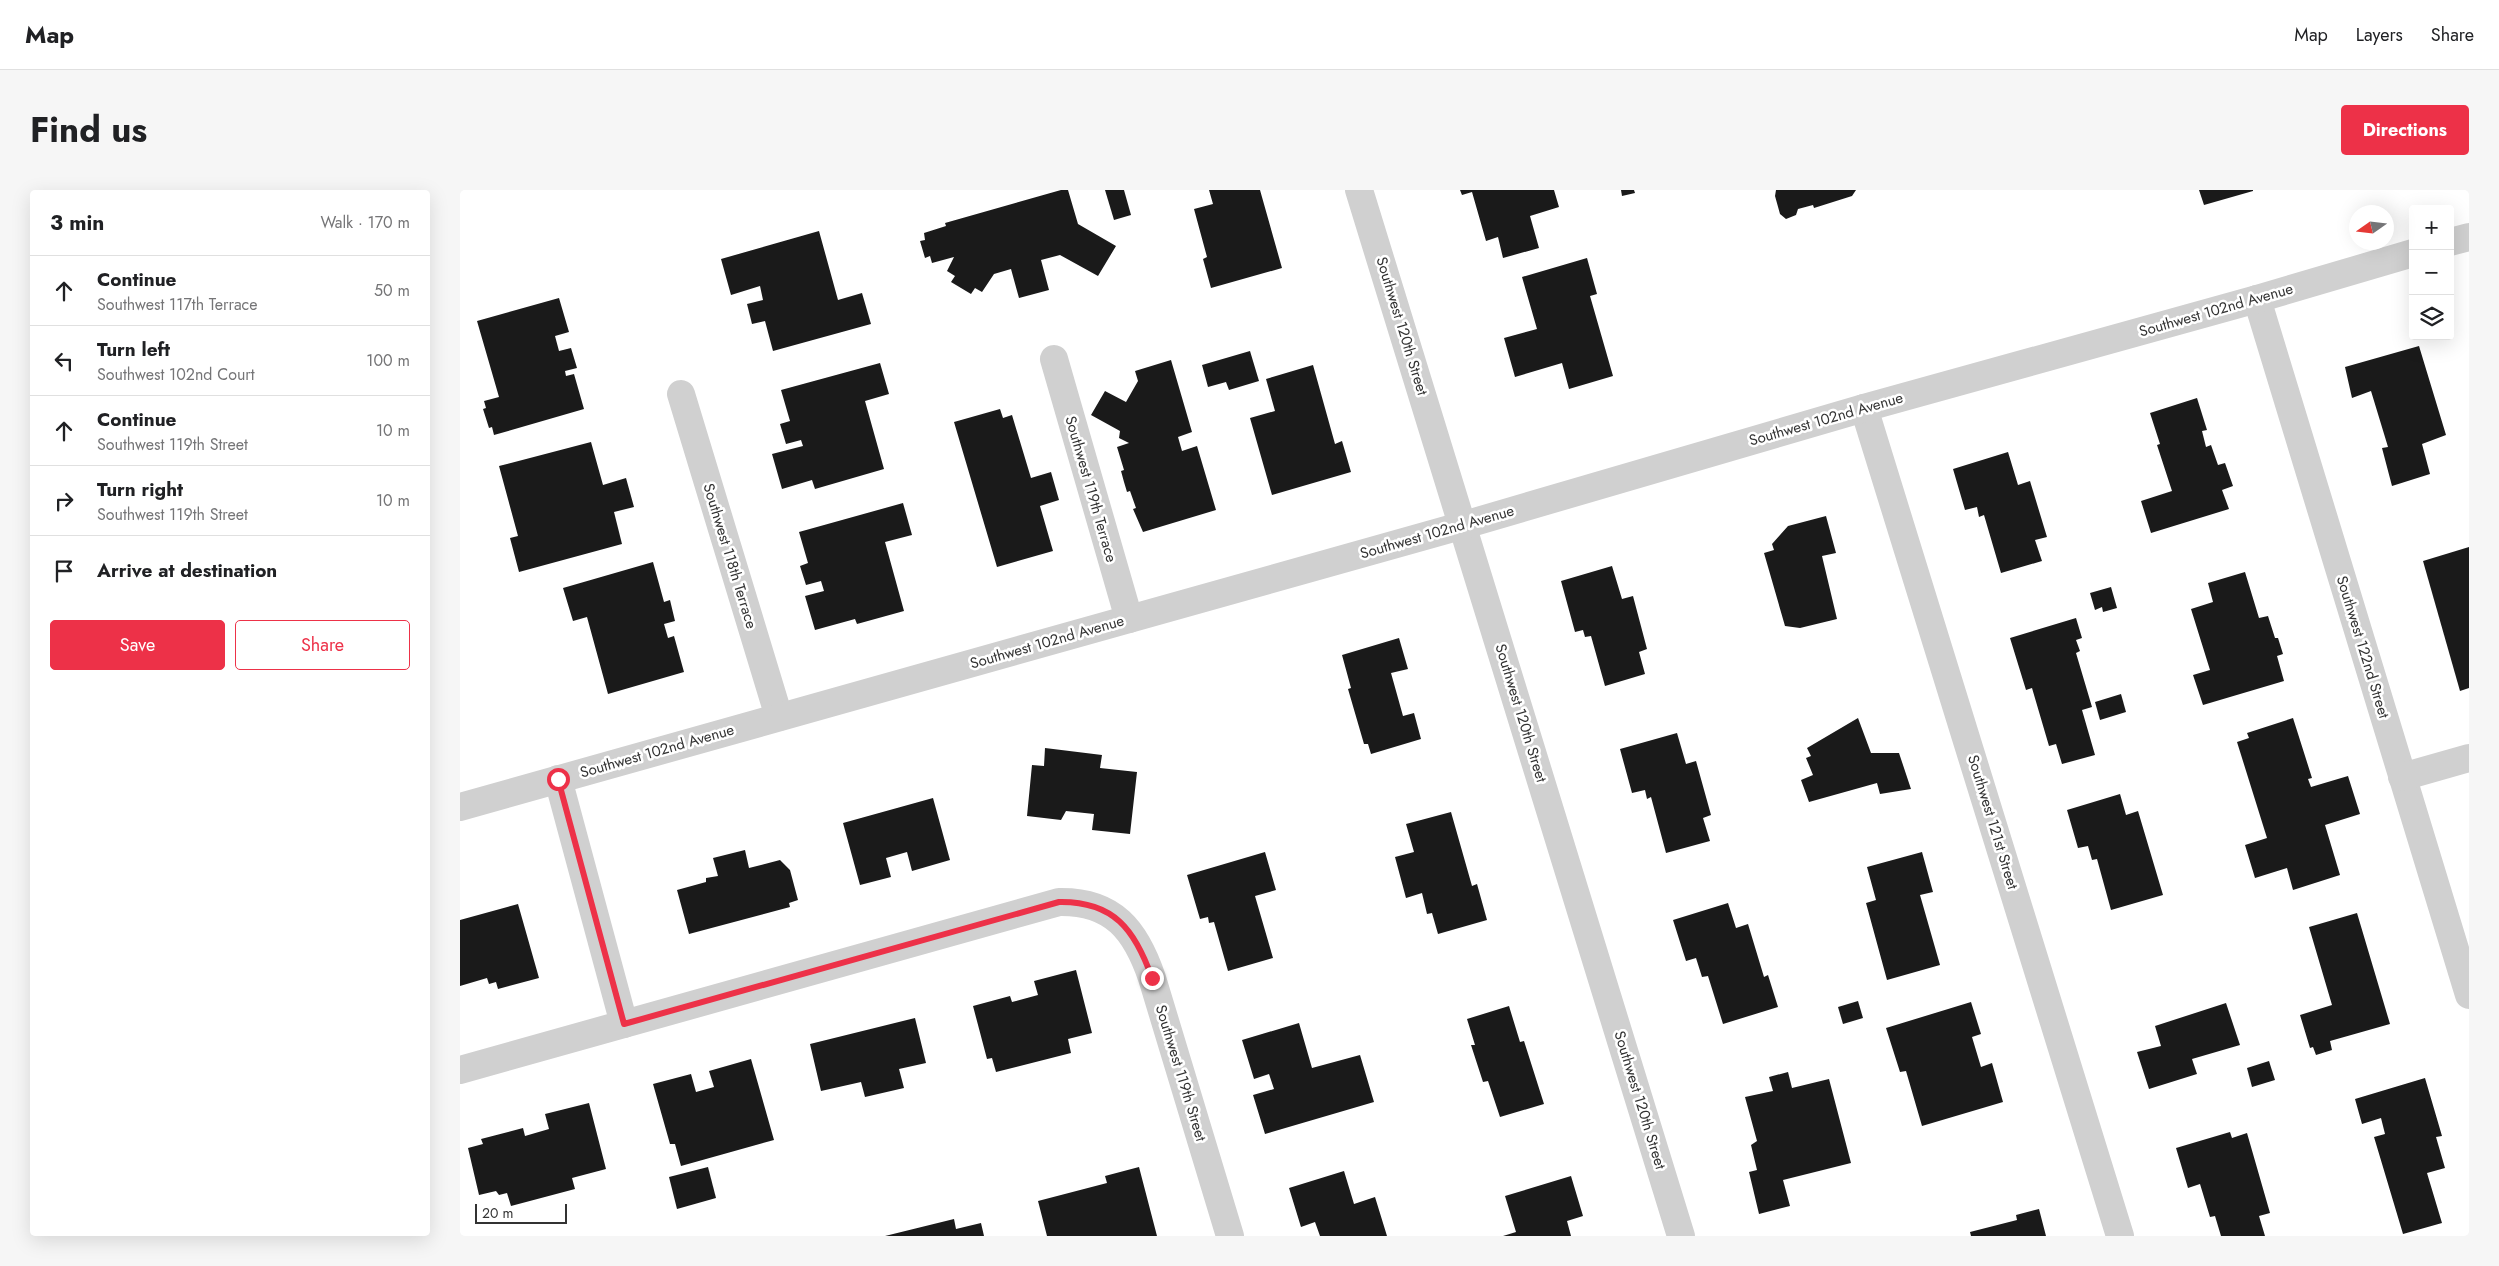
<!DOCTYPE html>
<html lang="en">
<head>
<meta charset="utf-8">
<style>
	body { margin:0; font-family:Jost,sans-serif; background:#f6f6f6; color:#202124 }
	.controls { position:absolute; right:15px; top:15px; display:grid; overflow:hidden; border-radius:5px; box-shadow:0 5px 20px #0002 }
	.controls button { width:45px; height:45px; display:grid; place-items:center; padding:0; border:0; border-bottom:1px solid #e0e0e0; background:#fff; color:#202124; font:25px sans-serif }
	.compass { position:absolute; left:1889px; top:15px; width:45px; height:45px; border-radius:50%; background:#fff; box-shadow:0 5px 20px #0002; rotate:256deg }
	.scale { position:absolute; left:15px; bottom:12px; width:92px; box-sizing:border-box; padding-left:5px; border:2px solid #333; border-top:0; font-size:14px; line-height:18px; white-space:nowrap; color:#333; -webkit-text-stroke:4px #fff; paint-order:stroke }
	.stop { position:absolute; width:15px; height:15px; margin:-11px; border:4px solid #ed3148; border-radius:50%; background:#fff }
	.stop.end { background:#ed3148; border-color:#fff; box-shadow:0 1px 5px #0008 }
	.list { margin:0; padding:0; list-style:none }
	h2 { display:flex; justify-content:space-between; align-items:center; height:65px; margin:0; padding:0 20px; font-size:21px }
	h2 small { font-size:16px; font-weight:400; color:#757577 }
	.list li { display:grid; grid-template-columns:32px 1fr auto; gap:15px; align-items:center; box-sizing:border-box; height:70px; padding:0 20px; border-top:1px solid #e0e0e0 }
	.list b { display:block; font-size:19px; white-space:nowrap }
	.list p { margin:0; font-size:16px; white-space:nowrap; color:#757577 }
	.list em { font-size:16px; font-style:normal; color:#757577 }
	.actions { display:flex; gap:10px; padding:15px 20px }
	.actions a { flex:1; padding:11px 0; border:1px solid #ed3148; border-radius:5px; text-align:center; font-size:18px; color:#ed3148 }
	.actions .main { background:#ed3148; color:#fff }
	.icon { flex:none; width:28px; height:28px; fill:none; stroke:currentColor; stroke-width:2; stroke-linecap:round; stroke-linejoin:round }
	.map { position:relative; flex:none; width:2009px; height:1046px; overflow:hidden; border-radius:5px }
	header { display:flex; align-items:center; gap:30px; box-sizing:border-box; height:70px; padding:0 25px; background:#fff; border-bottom:1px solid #e0e0e0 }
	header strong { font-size:24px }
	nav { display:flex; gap:28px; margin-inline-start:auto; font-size:18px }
	.intro { display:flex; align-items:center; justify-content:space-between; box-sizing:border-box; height:120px; padding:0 30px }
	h1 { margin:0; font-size:35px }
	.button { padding:12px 22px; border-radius:5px; background:#ed3148; color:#fff; font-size:18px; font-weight:700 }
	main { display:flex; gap:30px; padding:0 30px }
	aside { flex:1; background:#fff; border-radius:5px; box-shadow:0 5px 20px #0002 }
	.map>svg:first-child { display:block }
	.building { fill:#1a1a1a }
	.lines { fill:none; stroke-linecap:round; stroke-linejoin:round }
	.minor { stroke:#d0d0d0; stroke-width:28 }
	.route { stroke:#ed3148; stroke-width:6 }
	.labels { text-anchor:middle; stroke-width:5; stroke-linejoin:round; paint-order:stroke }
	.street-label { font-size:15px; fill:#333; stroke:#fff }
</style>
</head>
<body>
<header>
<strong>Map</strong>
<nav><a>Map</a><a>Layers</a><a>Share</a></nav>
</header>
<div class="intro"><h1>Find us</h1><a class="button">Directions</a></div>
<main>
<aside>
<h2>3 min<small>Walk · 170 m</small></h2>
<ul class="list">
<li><svg class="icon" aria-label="ahead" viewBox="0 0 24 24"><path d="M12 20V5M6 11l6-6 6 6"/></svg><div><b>Continue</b><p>Southwest 117th Terrace</p></div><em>50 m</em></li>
<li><svg class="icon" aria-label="left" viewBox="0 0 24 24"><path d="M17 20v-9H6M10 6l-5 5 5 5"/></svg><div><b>Turn left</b><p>Southwest 102nd Court</p></div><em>100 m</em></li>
<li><svg class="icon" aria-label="ahead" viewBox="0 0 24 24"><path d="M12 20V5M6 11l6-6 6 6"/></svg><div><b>Continue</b><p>Southwest 119th Street</p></div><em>10 m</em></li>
<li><svg class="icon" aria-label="right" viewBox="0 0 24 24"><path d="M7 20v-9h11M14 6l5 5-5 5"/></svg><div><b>Turn right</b><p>Southwest 119th Street</p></div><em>10 m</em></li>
<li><svg class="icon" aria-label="arrive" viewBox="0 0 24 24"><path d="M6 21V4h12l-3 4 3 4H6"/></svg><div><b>Arrive at destination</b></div></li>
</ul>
<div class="actions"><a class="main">Save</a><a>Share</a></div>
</aside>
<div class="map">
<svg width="2009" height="1046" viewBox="0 0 2009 1046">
	<rect width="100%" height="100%" fill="#fff"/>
	<g class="building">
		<polygon points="601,0 608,0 618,34 656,56 638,86 600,65 581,70 589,100 559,108 551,79 534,84 522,102 515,98 511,104 491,92 495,86 487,81 494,67 472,73 470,66 465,68 460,51 465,50 464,43 486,36 485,33"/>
		<polygon points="645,0 664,0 671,25 654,30"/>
		<polygon points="749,0 800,0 822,78 751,98 743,69 747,67 734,19 753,14"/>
		<polygon points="1000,0 1094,0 1099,17 1070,26 1079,58 1043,68 1038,47 1026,51 1012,2 1002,5"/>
		<polygon points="1161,0 1174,0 1175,3 1162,6"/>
		<polygon points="1316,0 1396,0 1392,6 1354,18 1353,15 1338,19 1336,25 1326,29 1320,24 1315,6"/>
		<polygon points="1739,0 1793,0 1793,1 1744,15"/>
		<polygon points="359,41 378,110 402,103 411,134 313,161 305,131 292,134 287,114 303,110 300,96 271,105 261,69"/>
		<polygon points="1127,68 1137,104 1130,106 1153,186 1109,199 1102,173 1055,187 1044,148 1077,139 1062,87"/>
		<polygon points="99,108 109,142 95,146 99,161 111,158 117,178 105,181 106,186 114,184 124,219 34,245 32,237 29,238 23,219 26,218 24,211 39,207 17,131"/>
		<polygon points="1959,156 1986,245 1962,254 1970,284 1932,296 1922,258 1928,257 1911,201 1892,208 1885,177"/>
		<polygon points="790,161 799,191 769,200 766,192 748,197 742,175"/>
		<polygon points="711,170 732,242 718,247 722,261 737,256 756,320 683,342 673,319 676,318 670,301 667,302 664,292 661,281 664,280 657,257 669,253 659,248 660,241 631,225 645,201 666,212 678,191 675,181"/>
		<polygon points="420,173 429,204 405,211 424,279 355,299 352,290 322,299 312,264 343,256 341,250 326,254 320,234 330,231 321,200"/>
		<polygon points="853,175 875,254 882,251 891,282 812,305 790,228 815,221 806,189"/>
		<polygon points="1737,208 1747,240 1742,241 1746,257 1751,255 1758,275 1765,273 1773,296 1762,300 1769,319 1691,343 1681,311 1712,301 1697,255 1700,254 1690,223"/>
		<polygon points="540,219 543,228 552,225 571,288 591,282 599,310 580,316 593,361 537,377 494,232"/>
		<polygon points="131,252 143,295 166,288 174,317 154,322 162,354 59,382 50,348 58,346 39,276"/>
		<polygon points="1548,262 1558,295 1570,291 1587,347 1575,350 1582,371 1541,383 1524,325 1519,327 1517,317 1505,320 1493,279"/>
		<polygon points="443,313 452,345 425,352 444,421 397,434 395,429 355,440 345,406 364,401 361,391 346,395 340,376 348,373 339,342"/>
		<polygon points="1366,326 1376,363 1362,366 1377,429 1340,438 1325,436 1304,363 1314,360 1312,354 1328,336"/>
		<polygon points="2009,357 2009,498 2000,501 1963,371"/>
		<polygon points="193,372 204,412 210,410 215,431 204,434 208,448 214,446 224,482 148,504 127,427 113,431 103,398"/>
		<polygon points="1152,376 1162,409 1173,406 1187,459 1179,462 1185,484 1145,496 1131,446 1125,447 1123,440 1115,442 1101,391"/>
		<polygon points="1785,382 1799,428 1808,426 1815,448 1818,448 1823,464 1817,466 1824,491 1743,515 1733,485 1750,480 1731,419 1753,412 1748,393"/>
		<polygon points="1651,397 1657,418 1643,422 1642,417 1635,420 1630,403"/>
		<polygon points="1616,428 1622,448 1616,450 1620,461 1616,463 1632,517 1622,520 1635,565 1602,574 1596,554 1589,556 1572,498 1566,500 1550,448"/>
		<polygon points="939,448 948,479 931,483 943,526 954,523 961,549 911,564 908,554 904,554 888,499 891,498 882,465"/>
		<polygon points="1661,504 1666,522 1640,530 1635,512"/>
		<polygon points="1398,528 1411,563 1439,563 1451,599 1420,604 1417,593 1349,612 1341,590 1353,585 1346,568 1351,566 1347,558"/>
		<polygon points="1833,528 1852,588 1848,589 1851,597 1888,586 1900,624 1865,635 1880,685 1833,700 1827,678 1795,688 1785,655 1807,648 1777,552 1789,548 1787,543"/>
		<polygon points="1217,543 1226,574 1236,571 1251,625 1243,628 1250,651 1206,663 1191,607 1187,609 1185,600 1172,603 1160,559"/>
		<polygon points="585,558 642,565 640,578 677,582 670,644 632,640 634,624 606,621 601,630 567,626 572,575 584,576"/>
		<polygon points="1660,604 1666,625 1678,621 1703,705 1651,720 1637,669 1632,670 1628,656 1618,658 1607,620"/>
		<polygon points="473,608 490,670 452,681 447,662 426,668 431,687 400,695 383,633"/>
		<polygon points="991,622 1012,696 1017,694 1027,730 978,744 972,723 967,724 962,703 946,708 935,667 954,662 946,634"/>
		<polygon points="285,660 289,678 320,670 330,680 338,710 329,713 330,717 229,744 217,700 246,692 246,688 258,686 253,668"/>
		<polygon points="805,662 816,700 795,706 813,768 768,781 754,732 749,733 748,727 740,729 727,685"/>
		<polygon points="1462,662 1473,702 1460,705 1480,775 1427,790 1406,713 1416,710 1407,677"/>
		<polygon points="1268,713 1276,738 1288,734 1304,787 1308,785 1318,817 1263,834 1248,786 1242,787 1236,768 1226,771 1213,730"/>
		<polygon points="58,714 79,788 38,799 36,792 29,794 27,788 0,796 0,730"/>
		<polygon points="1897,723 1930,834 1870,851 1872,860 1856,865 1853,857 1850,858 1840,825 1872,815 1849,737"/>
		<polygon points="616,780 632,843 608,849 611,863 536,882 532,868 527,869 513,816 550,806 552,812 578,805 574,791"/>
		<polygon points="1398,811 1403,828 1383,834 1378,817"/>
		<polygon points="1511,812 1521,844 1512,847 1521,877 1532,873 1543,912 1462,936 1446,881 1440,882 1426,838"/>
		<polygon points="1766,813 1780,855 1732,869 1737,884 1689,899 1677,862 1701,856 1695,836"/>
		<polygon points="1049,816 1060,852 1064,851 1084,914 1040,927 1028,891 1023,892 1011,855 1015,855 1007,829"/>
		<polygon points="455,828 466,873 439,879 444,898 405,907 401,892 361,901 350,854"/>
		<polygon points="839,833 852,878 900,865 914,912 805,944 793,905 814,899 809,884 794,889 782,850"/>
		<polygon points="291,869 314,950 221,976 215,954 210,954 193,894 231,884 236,902 254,897 249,881"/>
		<polygon points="1809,871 1815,890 1792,897 1787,878"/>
		<polygon points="1328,882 1332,898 1369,889 1391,973 1323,990 1330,1016 1299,1024 1289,982 1297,980 1291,955 1297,951 1285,907 1313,901 1309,887"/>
		<polygon points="1965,888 1982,946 1976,947 1985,978 1967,983 1982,1033 1943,1044 1914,947 1925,944 1921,928 1902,934 1895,909"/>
		<polygon points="129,913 146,979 112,988 115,999 51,1016 47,1003 39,1005 36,1001 19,1005 8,958 23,954 21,949 63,938 65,946 89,939 85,924"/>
		<polygon points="1770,942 1772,948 1787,943 1810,1023 1799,1026 1805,1046 1761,1046 1755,1026 1750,1027 1740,994 1728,998 1716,958"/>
		<polygon points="248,977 256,1008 217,1019 209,987"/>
		<polygon points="679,977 697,1046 587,1046 578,1011 647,993 645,986"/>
		<polygon points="884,981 894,1014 915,1007 927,1046 860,1046 855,1032 841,1037 829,998"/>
		<polygon points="1111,986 1123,1026 1107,1031 1111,1046 1043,1046 1056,1042 1045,1006"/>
		<polygon points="1579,1019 1586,1046 1511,1046 1510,1042 1557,1030 1556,1025"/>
		<polygon points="494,1029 496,1039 521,1033 524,1046 425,1046"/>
	</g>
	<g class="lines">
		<g class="minor">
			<polyline points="899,0 1221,1046"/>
			<polyline points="1990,52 2009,47"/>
			<polyline points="1797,109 2009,805"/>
			<polyline points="594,169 669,429"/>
			<polyline points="221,204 319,527"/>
			<polyline points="1404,218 1660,1046"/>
			<polyline points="1942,587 2009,568"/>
			<polyline points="98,589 164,834"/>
			<polyline points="0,617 1004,335 1404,218 1797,109 1953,63"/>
			<path d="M0,880L599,712C654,711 676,741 692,788L770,1046"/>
		</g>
	</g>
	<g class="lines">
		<path class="route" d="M98,589L164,834L599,712C654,711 675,740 692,788"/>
	</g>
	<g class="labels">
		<g class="street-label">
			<text transform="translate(1756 120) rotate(-16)" y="5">Southwest 102nd Avenue</text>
			<text transform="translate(942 136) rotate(73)" y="5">Southwest 120th Street</text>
			<text transform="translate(1366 229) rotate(-16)" y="5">Southwest 102nd Avenue</text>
			<text transform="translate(631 299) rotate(74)" y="5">Southwest 119th Terrace</text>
			<text transform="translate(977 342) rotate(-16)" y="5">Southwest 102nd Avenue</text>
			<text transform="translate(270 366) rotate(73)" y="5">Southwest 118th Terrace</text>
			<text transform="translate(587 452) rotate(-16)" y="5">Southwest 102nd Avenue</text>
			<text transform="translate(1903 457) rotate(73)" y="5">Southwest 122nd Street</text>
			<text transform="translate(1061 523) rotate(73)" y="5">Southwest 120th Street</text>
			<text transform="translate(197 561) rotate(-16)" y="5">Southwest 102nd Avenue</text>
			<text transform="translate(1533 632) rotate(73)" y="5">Southwest 121st Street</text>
			<text transform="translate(721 883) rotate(73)" y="5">Southwest 119th Street</text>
			<text transform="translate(1180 910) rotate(73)" y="5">Southwest 120th Street</text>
		</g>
	</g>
</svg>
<div class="controls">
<button>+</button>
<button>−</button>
<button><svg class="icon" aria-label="layers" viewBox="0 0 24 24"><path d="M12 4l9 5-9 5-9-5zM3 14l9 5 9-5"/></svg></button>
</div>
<svg class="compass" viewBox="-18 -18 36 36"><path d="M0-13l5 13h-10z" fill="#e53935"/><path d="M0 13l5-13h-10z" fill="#757577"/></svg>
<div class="scale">20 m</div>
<div class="stop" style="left:98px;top:589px"></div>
<div class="stop end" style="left:692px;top:788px"></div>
</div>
</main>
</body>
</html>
